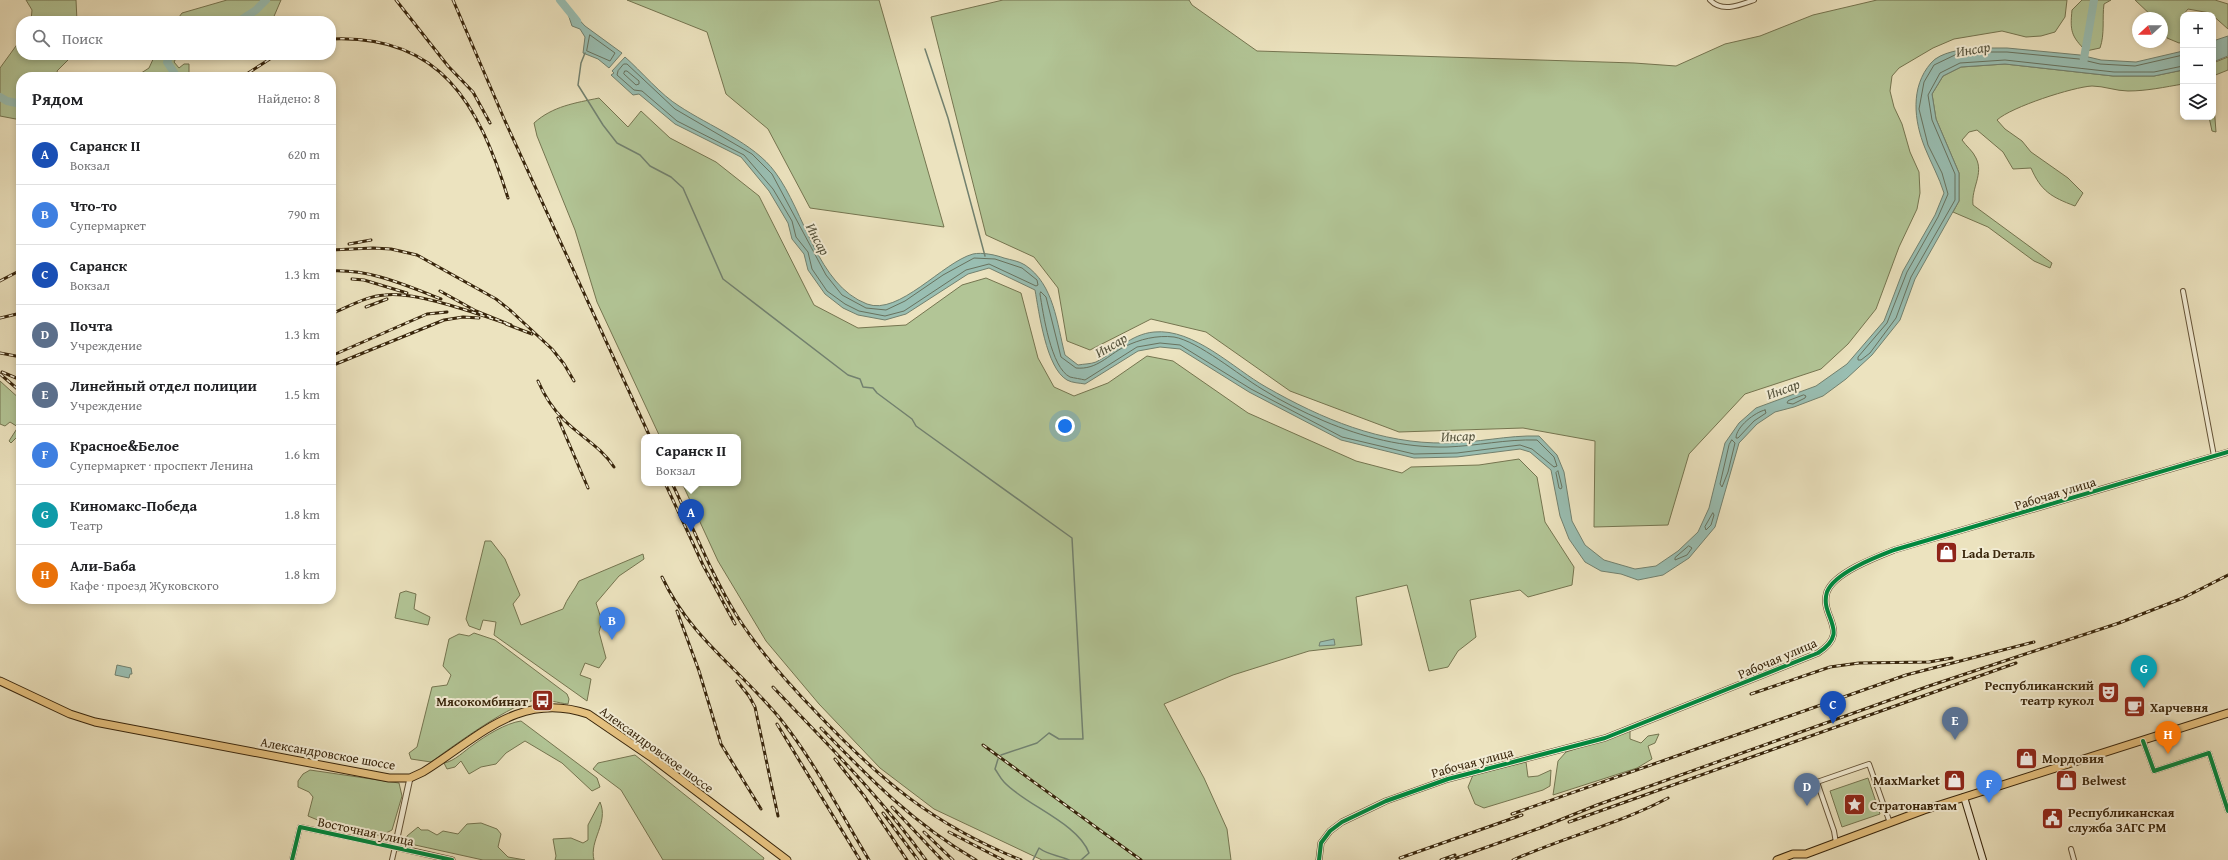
<!DOCTYPE html>
<html lang="ru">
<head>
<meta charset="utf-8">
<style>
	body { margin:0; font-family:"Gentium Book Plus",serif; background:#f2f2f2; color:#202124 }
	.controls { position:absolute; right:12px; top:12px; display:grid; overflow:hidden; border-radius:8px; box-shadow:0 2px 6px #0003 }
	.controls button { width:36px; height:36px; display:grid; place-items:center; padding:0; border:0; border-bottom:1px solid #e0e0e0; background:#fff; color:#202124; font:20px sans-serif }
	.compass { position:absolute; left:2132px; top:12px; width:36px; height:36px; border-radius:50%; background:#fff; box-shadow:0 2px 6px #0003; rotate:249deg }
	.you { position:absolute; left:1065px; top:426px; width:14px; height:14px; margin:-10px; border:3px solid #fff; border-radius:50%; background:#1a73e8; box-shadow:0 0 0 6px #1a73e833 }
	.badge { display:grid; place-items:center; width:26px; height:26px; border-radius:50%; background:#0f766e; color:#fff; font-size:13px; font-weight:700 }
	.pin { position:absolute; translate:-50% -33px; filter:drop-shadow(0 1px 2px #0008) }
	.pin::after { content:''; position:absolute; top:21px; width:14px; height:12px; background:inherit; clip-path:polygon(0 0,100% 0,50% 100%) }
	.popup { position:absolute; left:641px; top:434px; width:100px; height:52px; box-sizing:border-box; display:grid; place-content:center; border-radius:8px; background:#fff; filter:drop-shadow(0 1px 3px #0005); font-size:13px; white-space:nowrap; color:#757577 }
	.popup b { font-size:15px; color:#202124 }
	.popup::after { content:''; position:absolute; left:50%; top:100%; margin-left:-8px; border:8px solid transparent; border-top-color:#fff }
	.list { margin:0; padding:0; list-style:none }
	h2 { display:flex; justify-content:space-between; align-items:center; height:52px; margin:0; padding:0 16px; font-size:17px }
	h2 small { font-size:13px; font-weight:400; color:#757577 }
	.list li { display:grid; grid-template-columns:26px 1fr auto; gap:12px; align-items:center; box-sizing:border-box; height:60px; padding:0 16px; border-top:1px solid #e0e0e0 }
	.list b { display:block; font-size:15px; white-space:nowrap }
	.list p { margin:0; font-size:13px; white-space:nowrap; color:#757577 }
	.list em { font-size:13px; font-style:normal; color:#757577 }
	.icon { flex:none; width:22px; height:22px; fill:none; stroke:currentColor; stroke-width:2; stroke-linecap:round; stroke-linejoin:round }
	.map { position:relative; flex:none; width:2228px; height:860px; overflow:hidden }
	.search { position:absolute; background:#fff; box-shadow:0 2px 6px #0003; left:16px; top:16px; width:320px; height:44px; display:flex; align-items:center; gap:10px; box-sizing:border-box; padding:0 14px; border-radius:16px; color:#757577; font-size:15px }
	.panel { position:absolute; background:#fff; box-shadow:0 2px 6px #0003; left:16px; top:72px; width:320px; height:532px; border-radius:16px }
	.map>svg:first-child { display:block }
	.green { fill:#b2c596; stroke:#757550 }
	.water { fill:#99beb2; stroke:#72816f }
	.lines { fill:none; stroke-linecap:round; stroke-linejoin:round }
	.shore { stroke:#68725e; stroke-width:1 }
	.stream { stroke:#72816f; stroke-width:1.5 }
	.river { stroke:#99beb2; stroke-width:8 }
	.minor-casing { stroke:#655438; stroke-width:6 }
	.tertiary-casing { stroke:#655438; stroke-width:7 }
	.secondary-casing { stroke:#38250b; stroke-width:8 }
	.primary-casing { stroke:#38250b; stroke-width:9 }
	.minor { stroke:#f3edd5; stroke-width:4 }
	.tertiary { stroke:#f3edd5; stroke-width:5 }
	.secondary { stroke:#f3edd5; stroke-width:6 }
	.primary { stroke:#e6c280; stroke-width:7 }
	.rail-casing { stroke:#38250b; stroke-width:3 }
	.rail { stroke:#f3edd5; stroke-width:1.5; stroke-dasharray:4.5; stroke-linecap:butt }
	.cycleway-casing { stroke:#f3edd5; stroke-width:6 }
	.cycleway { stroke:#00873e; stroke-width:4 }
	.labels { text-anchor:middle; stroke-width:4; stroke-linejoin:round; paint-order:stroke }
	.street-label { font-size:13px; fill:#38250b; stroke:#f3edd5 }
	.poi-label { font-size:13px; font-weight:bold; fill:#38250b; stroke:#f3edd5; text-anchor:start }
	.water-label { font-size:14px; font-style:italic; fill:#55533d; stroke:#f3edd5 }
</style>
</head>
<body>
<div class="map">
<svg width="2228" height="860" viewBox="0 0 2228 860">
	<rect width="100%" height="100%" fill="#ece3bf"/>
	<filter id="stains"><feTurbulence type="fractalNoise" baseFrequency=".005" numOctaves="4"/><feColorMatrix values="0 0 0 0 .2 0 0 0 0 .09 0 0 0 0 .02 0 0 0 .5 -.17"/></filter>
	<radialGradient id="worn" r=".72"><stop offset=".6" stop-color="#630" stop-opacity="0"/><stop offset="1" stop-color="#630" stop-opacity=".3"/></radialGradient>
	<g class="green">
		<polygon points="26,0 76,0 77,21 31,21 32,10"/>
		<polygon points="227,0 281,0 272,21 176,21 182,13"/>
		<polygon points="627,0 879,0 944,227 810,208 768,129 726,94 707,32"/>
		<polygon points="1003,0 1189,0 1192,5 1257,51 1634,63 1676,66 1725,44 1760,36 1813,15 1877,0 2067,0 2065,17 2055,32 2041,36 2026,37 2002,31 1954,39 1933,48 1899,68 1892,76 1890,91 1894,107 1902,124 1910,152 1919,172 1920,193 1917,209 1899,247 1876,309 1848,344 1821,369 1745,394 1689,454 1668,525 1594,527 1595,441 1523,428 1399,432 1290,391 1206,332 1151,319 1090,350 1067,341 1058,288 1034,257 986,235 931,17"/>
		<path d="M2082,0H2111L2104,4C2102,18 2105,34 2100,48L2086,51C2071,36 2070,31 2072,10Z"/>
		<polygon points="2135,0 2215,0 2228,4 2228,29 2210,13 2188,9 2183,15 2183,42 2179,43 2167,38 2162,25 2162,18 2154,18"/>
		<polygon points="21,39 21,55 73,55 57,71 59,77 21,77 21,120 0,116 0,68"/>
		<polygon points="155,55 178,55 174,62 179,68 184,64 189,64 189,77 135,77 149,68"/>
		<polygon points="2228,57 2228,70 2213,76 2213,63"/>
		<path d="M2005,64L2113,76H2154L2183,70V84C2165,87 2147,91 2128,91C2116,91 2104,86 2092,86C2073,87 2011,107 1997,120L2005,129L2022,141L2031,152L2068,178L2083,193L2075,206C2051,197 2041,191 2031,168L2013,169L2003,152L1977,130L1969,132L1962,140C1966,146 1973,151 1976,158C1984,174 1971,188 1973,205L2052,263L2050,268L2034,261L1988,227L1953,212L1959,201V173L1936,119L1932,94L1943,76L1961,67Z"/>
		<polygon points="2213,91 2216,132 2212,131 2209,117 2213,117"/>
		<path d="M599,98L628,127L641,111L670,138L716,162L759,196L814,305L858,328L906,325L962,285L986,278L1021,293L1038,358L1054,387L1074,396L1108,383L1147,356L1173,361L1248,413L1356,461L1402,473L1411,467L1479,465L1519,459L1537,477L1545,522L1574,567L1572,585L1528,597L1520,590L1470,600L1476,637L1458,651L1448,667L1429,671L1407,585L1356,597L1362,645L1309,651L1233,675L1164,704L1204,778L1227,829L1231,860H1042L934,809L880,768L819,704L766,641L718,561L682,483H738V437H660L597,302L575,230L537,136L534,123C553,106 575,103 599,98Z"/>
		<polygon points="0,381 21,400 21,433 11,443 9,441 18,427 10,422 5,426 0,424"/>
		<path d="M485,541H491L505,559L520,595L513,604L521,625L563,609C567,598 574,591 579,581L643,554L644,559L619,576L596,603L602,621L599,632L606,658L599,668L585,663L580,675L591,679L587,701L494,635L496,622L483,620L480,630L469,626L466,619Z"/>
		<polygon points="406,591 416,594 414,609 430,617 428,625 395,618 400,593"/>
		<path d="M474,633L495,640L567,694L569,699L568,704C558,703 547,699 537,700C514,701 452,747 431,762L411,759L409,753L417,747L432,687L447,685L451,675L443,666L449,639L459,634L469,636Z"/>
		<path d="M521,721L597,778L600,787L592,791L562,763L525,741L506,753L496,764L481,767L469,774L461,761L455,767L447,769L444,763C455,761 464,751 473,745C485,736 506,723 521,721Z"/>
		<polygon points="1630,731 1630,739 1641,743 1648,736 1659,734 1655,743 1648,746 1652,759 1637,768 1553,795 1558,761 1566,752"/>
		<polygon points="635,755 764,858 763,860 663,860 621,790 593,769 598,763"/>
		<polygon points="1526,762 1528,777 1538,776 1551,770 1550,786 1543,790 1484,808 1475,804 1468,787 1473,775"/>
		<polygon points="310,770 399,783 402,796 392,830 382,835 371,835 364,831 337,828 308,816 313,797 309,792 298,787 298,781 303,774"/>
		<polygon points="1868,778 1880,814 1842,827 1830,791"/>
		<path d="M600,802C609,823 589,840 594,860H555L556,856L553,839L571,838L583,843L588,840V825Z"/>
		<polygon points="481,823 497,829 501,834 498,847 508,857 525,860 483,860 406,843 407,836 418,827 421,830 428,830 437,835 443,831 458,834 467,824"/>
	</g>
	<g class="water">
		<polygon points="572,12 585,26 622,53 609,68 598,59 583,53 585,37 580,29 572,26 568,14"/>
		<polygon points="2228,36 2228,56 2213,62 2213,41"/>
		<path d="M1977,48H2007L2080,55L2101,60L2136,62L2183,51V70L2154,76H2113L2005,64L1961,67L1943,76L1932,94L1936,119L1959,173V201L1915,279L1900,320L1872,355L1846,379L1823,396L1794,407L1775,412L1757,424L1739,443L1715,527L1689,558L1663,575L1638,580L1621,574L1601,571L1585,562L1569,539L1560,516L1551,470L1530,452L1520,449L1457,457L1414,458L1341,440L1249,392L1180,349L1160,347L1138,351L1085,384C1080,383 1072,383 1067,380C1046,368 1039,312 1035,290L989,268L968,274L906,314L885,320L858,315L843,308L825,294L808,270L804,254L792,239L788,223L769,191L741,157L675,124L639,94L633,95L611,75L614,73L612,71L625,57C641,71 661,95 679,106C709,126 754,143 775,172C805,212 817,285 867,304C899,316 943,262 973,254C982,252 996,255 1004,258C1011,260 1019,261 1025,265C1054,284 1057,324 1065,355L1078,365C1083,364 1091,364 1096,362C1115,352 1131,334 1154,332C1194,328 1234,369 1266,387C1322,419 1381,444 1446,443C1477,443 1507,435 1539,436L1557,455L1564,472L1572,521L1585,545L1604,560L1635,569L1656,566L1678,551L1698,532L1709,508L1725,443L1739,423L1756,408L1816,386L1847,364L1884,321L1903,271L1935,215L1944,193C1939,177 1931,163 1925,148C1914,121 1910,87 1931,63C1940,52 1963,49 1977,48Z"/>
		<polygon points="1334,639 1335,645 1319,646 1320,642"/>
		<polygon points="117,665 131,668 132,674 130,674 129,678 115,675"/>
	</g>
	<g class="lines">
		<g class="shore">
			<polygon points="590,35 615,53 610,61 587,51"/>
			<polyline points="2183,55 2135,66 2100,64 2079,59 2007,52 1977,52 1957,54 1934,65 1924,82 1919,109 1928,145 1942,173 1948,194 1938,217 1907,272 1887,323 1858,357 1858,360 1861,360 1870,353 1896,318 1911,277 1955,200 1955,174 1932,120 1928,95 1940,73 1960,63 2005,60 2114,72 2154,72 2183,66"/>
			<polygon points="624,64 627,64 675,109 752,154 772,174 826,275 842,295 866,308 886,310 905,301 943,275 974,258 995,259 1022,268 1037,280 1038,285 1036,286 989,264 966,270 904,311 885,316 859,311 845,304 827,291 812,269 808,252 796,237 792,221 773,189 744,155 677,121 642,91 634,90 617,75 618,71"/>
			<polygon points="625,71 627,71 639,81 639,84 636,85 624,74"/>
			<path d="M1041,292L1046,297L1061,357L1076,368C1097,370 1108,355 1124,347C1140,339 1157,335 1174,337C1198,341 1240,376 1262,389C1281,401 1303,412 1324,421C1362,437 1404,448 1447,447C1477,446 1506,439 1537,440L1554,457L1557,466L1554,467L1532,449L1520,445L1457,453L1414,454L1342,437L1251,389L1180,345L1160,343L1137,347L1085,380C1081,379 1074,378 1070,377C1051,368 1043,313 1040,294Z"/>
			<polygon points="1804,395 1806,396 1805,398 1793,404 1787,403 1788,401"/>
			<path d="M1765,410L1766,413L1754,421L1738,438H1736C1736,427 1755,412 1765,410Z"/>
			<polygon points="1732,440 1735,443 1728,472 1722,487 1720,484 1729,445"/>
			<polygon points="1558,471 1562,487 1561,489 1559,488 1556,473"/>
			<polygon points="1713,513 1714,515 1711,525 1706,530 1705,527"/>
			<polygon points="1689,546 1692,548 1687,555 1675,560 1675,558"/>
		</g>
		<g class="stream">
			<polyline points="925,49 948,118 985,256"/>
			<polyline points="585,53 581,63 578,85 603,125 617,143 640,155 650,166 671,177 683,188 723,279 848,375 860,379 863,387 873,388 877,393 912,419 916,426 1072,538 1083,739 1059,739 1049,733 1037,743 1001,755"/>
			<path d="M998,759L995,769C998,773 1000,778 1004,782C1025,805 1078,823 1089,853L1081,860"/>
			<path d="M1033,860L1039,848C1048,855 1058,855 1069,860"/>
		</g>
		<g class="river">
			<polyline points="560,0 577,21"/>
			<polyline points="239,21 256,10 266,0"/>
			<polyline points="170,55 167,62 177,77"/>
			<polyline points="2083,64 2094,0"/>
			<polyline points="0,97 7,101 21,104"/>
		</g>
		<defs>
			<g id="minor">
				<path d="M1710,0C1722,13 1740,5 1754,0"/>
				<polyline points="2183,291 2214,456"/>
				<polyline points="2143,741 2154,771 2209,753 2228,811"/>
				<polyline points="1836,843 1834,831 1817,782 1869,764 1890,823"/>
				<polyline points="2071,849 2074,860"/>
				<polyline points="292,860 300,827 395,847 392,860"/>
			</g>
			<g id="tertiary">
				<polyline points="410,778 395,847 452,860"/>
				<path d="M1319,860L1321,843L1330,831L1342,822L1386,801L1448,779L1605,738L1818,653C1852,631 1819,617 1827,592C1834,573 1876,557 1894,550L2228,452"/>
			</g>
			<polyline id="secondary" points="1964,797 1983,860"/>
			<g id="primary">
				<path d="M0,681L70,714L95,722L389,778H410L423,772C477,739 519,690 588,714L651,757L787,860"/>
				<polyline points="1777,860 1793,854 1806,854 1924,810 2228,713"/>
			</g>
		</defs>
		<use href="#minor" class="minor-casing"/>
		<use href="#tertiary" class="tertiary-casing"/>
		<use href="#secondary" class="secondary-casing"/>
		<use href="#primary" class="primary-casing"/>
		<use href="#minor" class="minor"/>
		<use href="#tertiary" class="tertiary"/>
		<use href="#secondary" class="secondary"/>
		<use href="#primary" class="primary"/>
		<defs>
			<g id="rail">
				<polyline points="396,0 448,66 473,92 490,123"/>
				<polyline points="453,0 505,121 650,437"/>
				<path d="M331,39C441,34 479,105 508,198"/>
				<polyline points="242,77 276,55"/>
				<polyline points="349,244 371,240"/>
				<polyline points="331,250 373,248 391,249 417,255 496,299 511,311 552,349 564,364 574,381"/>
				<path d="M331,271C370,269 405,285 441,299"/>
				<polyline points="352,279 364,280 407,293"/>
				<polyline points="0,281 21,270"/>
				<polyline points="366,307 387,299"/>
				<path d="M333,313C350,306 367,296 385,295C417,291 480,315 511,325L476,311L440,291"/>
				<polyline points="0,318 21,313"/>
				<polyline points="506,324 532,334"/>
				<polyline points="0,353 21,357"/>
				<polyline points="331,356 427,314 447,312"/>
				<polyline points="331,366 444,320 463,317 479,318"/>
				<polyline points="2,372 21,380"/>
				<polyline points="0,374 21,392"/>
				<path d="M538,381C544,395 553,409 564,420C581,437 601,447 614,467"/>
				<polyline points="558,418 588,488"/>
				<polyline points="665,483 703,565 735,624"/>
				<path d="M672,483C693,527 711,574 737,616C759,651 786,681 815,711C880,780 932,824 1021,860"/>
				<path d="M662,577C691,639 741,670 782,721C816,764 841,814 869,860"/>
				<polyline points="677,611 699,671 721,744 761,809"/>
				<polyline points="737,681 749,696 755,707 778,816"/>
				<path d="M773,687C826,743 881,797 926,860"/>
				<polyline points="1751,694 1830,667 1859,663 1929,662 1952,658"/>
				<polyline points="777,724 860,860"/>
				<path d="M821,728C870,779 914,824 976,860"/>
				<polyline points="983,745 1141,860"/>
				<polyline points="835,759 865,797 907,860"/>
				<polyline points="892,807 942,860"/>
				<polyline points="883,813 918,860"/>
				<polyline points="1512,814 1906,675 2034,642"/>
				<polyline points="1569,822 2016,663"/>
				<polyline points="924,832 953,860"/>
				<polyline points="949,832 1003,860"/>
				<polyline points="1400,858 1522,815"/>
				<polyline points="1441,860 1455,855"/>
				<polyline points="1451,860 1540,828 1597,805 1929,686 2119,623 2183,598 2228,575"/>
				<path d="M1513,860C1564,837 1619,824 1668,798"/>
			</g>
		</defs>
		<use href="#rail" class="rail-casing"/>
		<use href="#rail" class="rail"/>
		<defs>
			<g id="cycleway">
				<polyline points="2143,741 2154,771 2209,753 2228,811"/>
				<polyline points="292,860 300,827 452,860"/>
				<path d="M1319,860L1321,843L1330,831L1342,822L1386,801L1448,779L1605,738L1818,653C1852,631 1819,617 1827,592C1834,573 1876,557 1894,550L2228,452"/>
			</g>
		</defs>
		<use href="#cycleway" class="cycleway-casing"/>
		<use href="#cycleway" class="cycleway"/>
	</g>
	<defs>
		<symbol id="shop-square" viewBox="-11 -11 22 22"><rect x="-9" y="-9" width="18" height="18" rx="4" fill="#8f2418" stroke="#f3edd5"/><path d="M-5-2.5h2.3a2.7 3.5 0 0 1 5.4 0H5L5.5 6h-11ZM-1.5-2.5h3a1.5 2.3 0 0 0-3 0Z" fill="#fff"/></symbol>
		<symbol id="theatre-square" viewBox="-11 -11 22 22"><rect x="-9" y="-9" width="18" height="18" rx="4" fill="#8f2418" stroke="#f3edd5"/><path d="M-5-5.5Q0-4 5-5.5V0Q5 5 0 6Q-5 5-5 0ZM-3.3-2.5H-1v1.5H-3.3ZM1-2.5H3.3v1.5H1ZM-2.8 1Q0 5.5 2.8 1Z" fill="#fff"/></symbol>
		<symbol id="bus-square" viewBox="-11 -11 22 22"><rect x="-9" y="-9" width="18" height="18" rx="4" fill="#8f2418" stroke="#f3edd5"/><path d="M-5-6H5V4H4V6H2V4H-2V6H-4V4H-5ZM-3.5-4V0h7V-4ZM-3.5 1.2v1.5H-2V1.2ZM2 1.2v1.5H3.5V1.2Z" fill="#fff"/></symbol>
		<symbol id="cafe-square" viewBox="-11 -11 22 22"><rect x="-9" y="-9" width="18" height="18" rx="4" fill="#8f2418" stroke="#f3edd5"/><path d="M-5.5-4.5H6V0H3Q3 3.5 0 3.5H-2.5Q-5.5 3.5-5.5 0ZM3-3.2v2h1.7v-2ZM-6 4.5H4V6H-6Z" fill="#fff"/></symbol>
		<symbol id="sight-square" viewBox="-11 -11 22 22"><rect x="-9" y="-9" width="18" height="18" rx="4" fill="#8f2418" stroke="#f3edd5"/><path d="M0-6L1.8-2.2L6-1.7L2.9 1.2L3.7 5.4L0 3.3L-3.7 5.4L-2.9 1.2L-6-1.7L-1.8-2.2Z" fill="#fff"/></symbol>
		<symbol id="civic-square" viewBox="-11 -11 22 22"><rect x="-9" y="-9" width="18" height="18" rx="4" fill="#8f2418" stroke="#f3edd5"/><path d="M-.6-6.5H3V-4.5H.6V-3L4-1V1h2V6H-6V1h2V-1L-.6-3ZM-1.2 2.5V6h2.4V2.5Z" fill="#fff"/></symbol>
	</defs>
	<g fill-rule="evenodd">
		<use href="#shop-square" x="1934" y="540" width="25" height="25"/>
		<use href="#theatre-square" x="2096" y="680" width="25" height="25"/>
		<use href="#bus-square" x="530" y="688" width="25" height="25"/>
		<use href="#cafe-square" x="2122" y="694" width="25" height="25"/>
		<use href="#shop-square" x="2014" y="746" width="25" height="25"/>
		<use href="#shop-square" x="1942" y="768" width="25" height="25"/>
		<use href="#shop-square" x="2054" y="768" width="25" height="25"/>
		<use href="#sight-square" x="1842" y="792" width="25" height="25"/>
		<use href="#civic-square" x="2040" y="806" width="25" height="25"/>
	</g>
	<g class="labels">
		<g class="street-label">
			<text transform="translate(2055 493) rotate(-17)" y="5">Рабочая улица</text>
			<text transform="translate(1777 658) rotate(-23)" y="5">Рабочая улица</text>
			<text transform="translate(657 749) rotate(36)" y="5">Александровское шоссе</text>
			<text transform="translate(328 753) rotate(10)" y="5">Александровское шоссе</text>
			<text transform="translate(1472 762) rotate(-15)" y="5">Рабочая улица</text>
			<text transform="translate(366 831) rotate(12)" y="5">Восточная улица</text>
		</g>
		<g class="poi-label">
			<text x="1962" y="558">Lada Dеталь</text>
			<text x="2094" y="690" text-anchor="end">Республиканский<tspan x="2094" dy="15">театр кукол</tspan></text>
			<text x="528" y="706" text-anchor="end">Мясокомбинат</text>
			<text x="2150" y="712">Харчевня</text>
			<text x="2042" y="763">Мордовия</text>
			<text x="1940" y="785" text-anchor="end">MaxMarket</text>
			<text x="2082" y="785">Belwest</text>
			<text x="1870" y="810">Стратонавтам</text>
			<text x="2068" y="817">Республиканская<tspan x="2068" dy="15">служба ЗАГС РМ</tspan></text>
		</g>
		<g class="water-label">
			<text transform="translate(1973 49) rotate(-9)" y="5">Инсар</text>
			<text transform="translate(818 239) rotate(62)" y="5">Инсар</text>
			<text transform="translate(1111 345) rotate(-30)" y="5">Инсар</text>
			<text transform="translate(1783 389) rotate(-20)" y="5">Инсар</text>
			<text transform="translate(1458 436) rotate(-2)" y="5">Инсар</text>
		</g>
	</g>
	<rect width="100%" height="100%" filter="url(#stains)"/>
	<rect width="100%" height="100%" fill="url(#worn)"/>
</svg>
<div class="controls">
<button>+</button>
<button>−</button>
<button><svg class="icon" aria-label="layers" viewBox="0 0 24 24"><path d="M12 4l9 5-9 5-9-5zM3 14l9 5 9-5"/></svg></button>
</div>
<svg class="compass" viewBox="-18 -18 36 36"><path d="M0-13l5 13h-10z" fill="#e53935"/><path d="M0 13l5-13h-10z" fill="#757577"/></svg>
<div class="you"></div>
<div class="pin badge" style="left:691px;top:532px;background:#1a4fb4">A</div>
<div class="popup"><b>Саранск II</b>Вокзал</div>
<div class="pin badge" style="left:612px;top:640px;background:#3f7fe0">B</div>
<div class="pin badge" style="left:1833px;top:724px;background:#1a4fb4">C</div>
<div class="pin badge" style="left:1807px;top:806px;background:#5c6f8a">D</div>
<div class="pin badge" style="left:1955px;top:740px;background:#5c6f8a">E</div>
<div class="pin badge" style="left:1989px;top:803px;background:#3f7fe0">F</div>
<div class="pin badge" style="left:2144px;top:688px;background:#0f9aa8">G</div>
<div class="pin badge" style="left:2168px;top:754px;background:#e8710a">H</div>
<div class="search"><svg class="icon" aria-label="search" viewBox="0 0 24 24"><circle cx="10" cy="10" r="6"/><path d="M15 15l6 6"/></svg>Поиск</div>
<section class="panel">
<h2>Рядом<small>Найдено: 8</small></h2>
<ul class="list">
<li><span class="badge" style="background:#1a4fb4">A</span><div><b>Саранск II</b><p>Вокзал</p></div><em>620 m</em></li>
<li><span class="badge" style="background:#3f7fe0">B</span><div><b>Что-то</b><p>Супермаркет</p></div><em>790 m</em></li>
<li><span class="badge" style="background:#1a4fb4">C</span><div><b>Саранск</b><p>Вокзал</p></div><em>1.3 km</em></li>
<li><span class="badge" style="background:#5c6f8a">D</span><div><b>Почта</b><p>Учреждение</p></div><em>1.3 km</em></li>
<li><span class="badge" style="background:#5c6f8a">E</span><div><b>Линейный отдел полиции</b><p>Учреждение</p></div><em>1.5 km</em></li>
<li><span class="badge" style="background:#3f7fe0">F</span><div><b>Красное&amp;Белое</b><p>Супермаркет · проспект Ленина</p></div><em>1.6 km</em></li>
<li><span class="badge" style="background:#0f9aa8">G</span><div><b>Киномакс-Победа</b><p>Театр</p></div><em>1.8 km</em></li>
<li><span class="badge" style="background:#e8710a">H</span><div><b>Али-Баба</b><p>Кафе · проезд Жуковского</p></div><em>1.8 km</em></li>
</ul>
</section>
</div>
</body>
</html>
